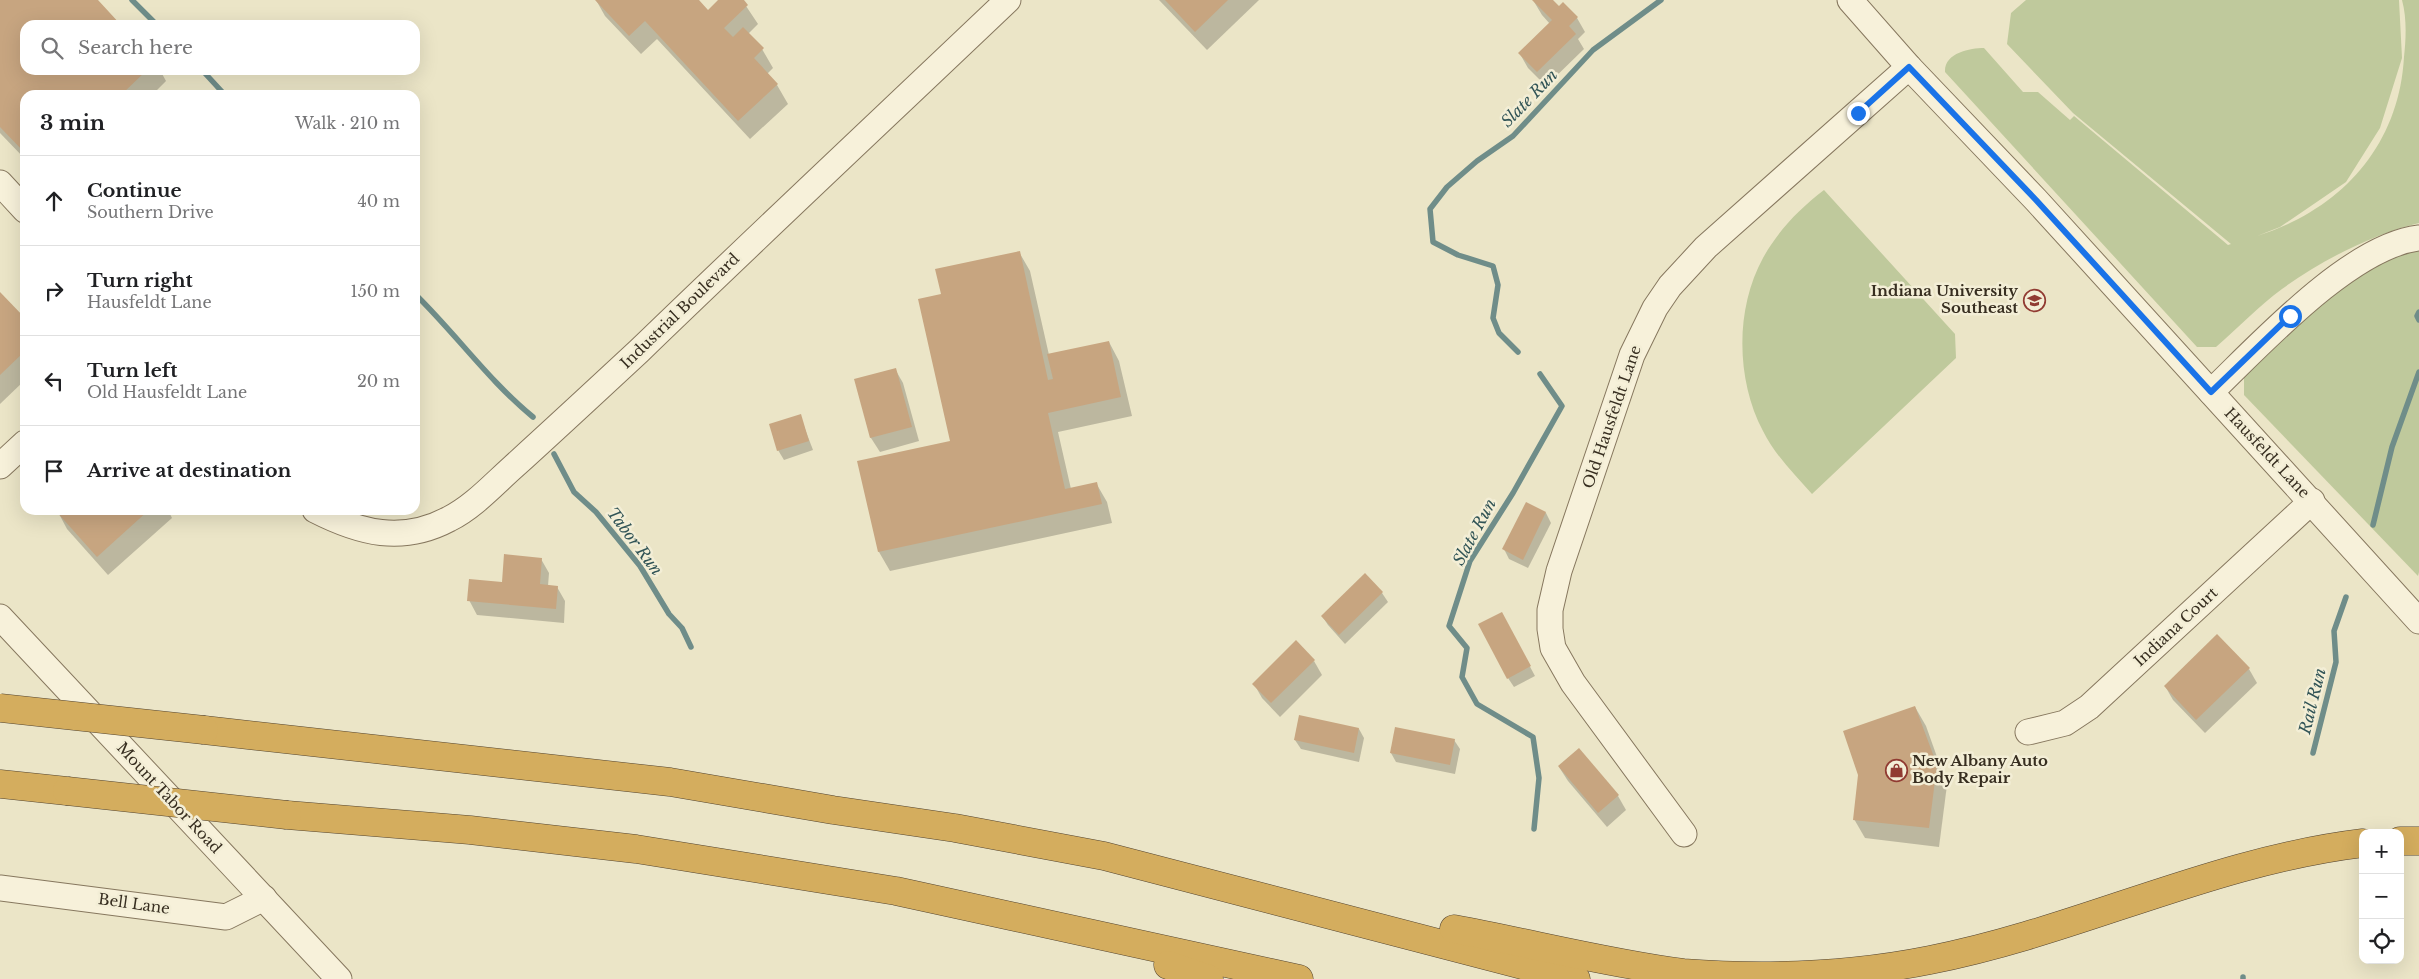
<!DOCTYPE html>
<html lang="en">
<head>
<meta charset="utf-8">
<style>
	body { margin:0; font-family:"Libre Baskerville",serif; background:#f6f6f6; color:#202124 }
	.controls { position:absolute; right:15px; bottom:15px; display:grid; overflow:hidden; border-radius:10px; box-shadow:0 5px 20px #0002 }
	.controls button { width:45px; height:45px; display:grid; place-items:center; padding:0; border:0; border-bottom:1px solid #e0e0e0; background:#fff; color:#202124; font:25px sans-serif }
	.stop { position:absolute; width:15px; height:15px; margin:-11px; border:4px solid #1a73e8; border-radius:50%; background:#fff }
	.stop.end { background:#1a73e8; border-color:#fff; box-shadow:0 1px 5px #0008 }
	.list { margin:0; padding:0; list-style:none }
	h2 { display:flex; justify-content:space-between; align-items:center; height:65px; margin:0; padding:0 20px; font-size:21px }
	h2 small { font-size:16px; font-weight:400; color:#757577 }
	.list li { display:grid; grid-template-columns:32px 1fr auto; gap:15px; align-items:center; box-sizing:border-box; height:90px; padding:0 20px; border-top:1px solid #e0e0e0 }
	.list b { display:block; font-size:19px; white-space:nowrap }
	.list p { margin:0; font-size:16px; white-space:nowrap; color:#757577 }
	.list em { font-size:16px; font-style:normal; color:#757577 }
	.icon { flex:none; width:28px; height:28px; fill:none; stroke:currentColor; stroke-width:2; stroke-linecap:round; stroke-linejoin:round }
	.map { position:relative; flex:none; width:2419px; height:979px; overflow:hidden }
	.search { position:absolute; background:#fff; box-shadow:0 5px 20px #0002; left:20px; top:20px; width:400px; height:55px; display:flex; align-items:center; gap:12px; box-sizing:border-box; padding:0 18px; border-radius:15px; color:#757577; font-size:19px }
	.panel { position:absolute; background:#fff; box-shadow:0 5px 20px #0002; left:20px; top:90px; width:400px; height:425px; border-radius:15px }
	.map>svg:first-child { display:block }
	.green { fill:#bfc99c }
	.shadow { fill:#0003 }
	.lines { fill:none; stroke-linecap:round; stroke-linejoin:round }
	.stream { stroke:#6f8d89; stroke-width:5.5 }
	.building { fill:#c7a580 }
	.minor-casing { stroke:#86775e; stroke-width:27 }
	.highway-casing { stroke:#544531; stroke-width:29 }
	.minor { stroke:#f7f1da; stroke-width:25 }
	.highway { stroke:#d4ad5e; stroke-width:28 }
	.highway-bridge-casing { stroke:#544531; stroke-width:29; stroke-linecap:butt }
	.highway-bridge { stroke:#d4ad5e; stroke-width:28 }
	.route { stroke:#1a73e8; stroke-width:6 }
	.labels { text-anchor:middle; stroke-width:5; stroke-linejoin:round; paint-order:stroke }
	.poi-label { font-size:15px; font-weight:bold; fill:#372e20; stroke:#f3eed6; text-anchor:end }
	.street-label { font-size:15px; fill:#372e20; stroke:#f3eed6 }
	.water-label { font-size:16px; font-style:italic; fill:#315456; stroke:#f3eed6 }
</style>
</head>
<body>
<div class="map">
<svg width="2419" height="979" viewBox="0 0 2419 979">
	<rect width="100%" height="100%" fill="#ebe5c7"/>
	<g class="green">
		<path d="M2026,0H2399L2402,58L2380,128L2346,182L2280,227L2257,236C2340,210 2399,147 2404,57C2406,39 2407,18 2402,0H2419V223C2373,234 2320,261 2282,289C2259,306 2238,328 2216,347H2197L1945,72C1944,53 1970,48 1984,48L2023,92H2038L2070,120L2074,116L2228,245L2231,244L2073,113L2007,44L2011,13Z"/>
		<path d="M1824,190L1955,334L1956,358L1812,494C1794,474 1775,455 1763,431C1736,380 1735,309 1763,258C1778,231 1799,209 1824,190Z"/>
		<polygon points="2419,247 2419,572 2418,576 2244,395 2244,375 2333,290 2387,257"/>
	</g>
	<g class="shadow">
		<polygon points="0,0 96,0 120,25 25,25 25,70 160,70 166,81 152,95 25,95 25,159 0,133"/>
		<polygon points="596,0 697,0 708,11 720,0 742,0 758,24 748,34 762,49 773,68 767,74 777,85 788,104 750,139 657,39 641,54 605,16"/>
		<polygon points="1159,0 1259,0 1207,50"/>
		<polygon points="1533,0 1551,0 1559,8 1577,18 1585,32 1578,39 1584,49 1546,86 1528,68 1520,54 1550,24 1542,15"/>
		<polygon points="1019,252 1030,271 1049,355 1109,342 1119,361 1132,416 1058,432 1071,489 1096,483 1107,502 1112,523 890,571 879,552 859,462 951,442 942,295"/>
		<polygon points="0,294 25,320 25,380 0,404"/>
		<polygon points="895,369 903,383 919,441 880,452 871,438 855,380"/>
		<polygon points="800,416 813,450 784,460 778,450"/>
		<polygon points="1526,504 1546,513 1551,523 1528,568 1509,559 1504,549"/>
		<polygon points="57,510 168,510 172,518 108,575 67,529"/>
		<polygon points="541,559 549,573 548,586 557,587 565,601 564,623 477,615 469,600 503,583"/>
		<polygon points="1365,575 1382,593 1388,602 1345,644 1328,625 1322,616"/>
		<polygon points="1506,622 1535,676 1514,687 1508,678"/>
		<polygon points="1314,661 1322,675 1280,717 1262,698 1254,684"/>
		<polygon points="2249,669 2257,683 2205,733 2173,700 2165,686"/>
		<polygon points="1915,707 1926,726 1947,785 1939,847 1865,838 1854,819"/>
		<polygon points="1359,729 1364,738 1359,762 1301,749 1295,740"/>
		<polygon points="1454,740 1460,749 1455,774 1396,762 1391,753"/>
		<polygon points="1559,767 1618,796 1626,810 1607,827 1568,781"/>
	</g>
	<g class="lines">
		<g class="stream">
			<polyline points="132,0 157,25"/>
			<polyline points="202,70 225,95"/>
			<path d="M415,294C456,334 489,381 533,417"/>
			<polyline points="2419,312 2417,316 2419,320"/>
			<polyline points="1518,352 1499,333 1493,318 1498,285 1493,266 1458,255 1433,242 1430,209 1447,187 1477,161 1513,136 1593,50 1661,0"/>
			<polyline points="554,454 574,492 596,512 640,566 669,614 682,628 691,647"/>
			<polyline points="2373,525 2392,447 2419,372"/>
			<polyline points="2313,753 2336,662 2334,631 2346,597"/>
			<polyline points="1534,829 1539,778 1533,737 1477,704 1462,677 1467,648 1449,626 1470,561 1513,493 1562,406 1540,374"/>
			<polyline points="2243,979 2243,977"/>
		</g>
	</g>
	<g class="building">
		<polygon points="0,0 98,0 121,25 25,25 25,70 147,70 121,95 25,95 25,153 0,127"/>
		<polygon points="595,0 699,0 708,10 718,0 744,0 748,5 724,28 733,37 743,27 764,48 754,58 778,84 738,121 645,21 629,36"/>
		<polygon points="1165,0 1228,0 1195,32"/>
		<polygon points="1532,0 1553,0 1559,6 1563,2 1578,17 1569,26 1576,34 1537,72 1518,53 1552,20"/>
		<polygon points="1020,251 1048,380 1053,379 1047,354 1109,341 1121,397 1048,413 1065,489 1097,482 1102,504 878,552 857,461 950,441 918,299 941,294 935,269"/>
		<polygon points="0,292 25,318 25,351 0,375"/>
		<polygon points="896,368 912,427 870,438 854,379"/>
		<polygon points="801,414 809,441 777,451 769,424"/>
		<polygon points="1526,502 1546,512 1523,560 1502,549"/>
		<polygon points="55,510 149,510 97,557"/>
		<polygon points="504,554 542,558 540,584 558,586 556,609 467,601 469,579 502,582"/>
		<polygon points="1365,573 1383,592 1339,635 1321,616"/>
		<polygon points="1502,612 1531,666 1507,679 1478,624"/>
		<polygon points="2217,634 2250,668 2196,720 2164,686"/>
		<polygon points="1296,640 1315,660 1271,703 1252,684"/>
		<polygon points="1915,706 1937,765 1929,828 1853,820 1858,775 1843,731"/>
		<polygon points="1299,715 1359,728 1354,753 1294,740"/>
		<polygon points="1395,727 1455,739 1450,765 1390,753"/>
		<polygon points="1579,748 1619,795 1598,813 1558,766"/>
	</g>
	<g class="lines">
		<defs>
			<g id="minor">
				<polyline points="1850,0 1909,67 2036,200 2419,621"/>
				<polyline points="0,183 25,210"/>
				<path d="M2211,392C2260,345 2350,246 2419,238"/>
				<polyline points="0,466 25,443"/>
				<path d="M315,510C360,533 402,544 449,519C473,507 493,485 512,468C555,429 597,390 639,351C761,233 885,117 1008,0"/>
				<polyline points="0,617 339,979"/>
				<polyline points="2028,732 2065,723 2089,707 2312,501"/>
				<polyline points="1684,834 1573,683 1553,648 1550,629 1550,610 1559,571 1632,355 1655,308 1670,286 1706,247 1909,67"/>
				<polyline points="0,888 226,917 264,898"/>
			</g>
			<g id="highway">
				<polyline points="204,730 670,782 833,810 955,828 1104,856 1576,979"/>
				<polyline points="0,784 67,791"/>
				<polyline points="287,815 470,830 636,849 896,891 1299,979"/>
				<polyline points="2400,841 2419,841"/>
				<path d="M1454,929C1530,943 1606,963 1683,973C1765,979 1850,976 1930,960C2078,931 2212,861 2363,843"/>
				<polyline points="1168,965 1209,979"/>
			</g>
		</defs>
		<use href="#minor" class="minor-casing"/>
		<use href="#highway" class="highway-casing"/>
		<use href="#minor" class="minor"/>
		<use href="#highway" class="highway"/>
		<defs>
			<g id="highway-bridge">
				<polyline points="0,708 204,730"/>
				<polyline points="67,791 287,815"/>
			</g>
		</defs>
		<use href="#highway-bridge" class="highway-bridge-casing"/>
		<use href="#highway-bridge" class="highway-bridge"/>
	</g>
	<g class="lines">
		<polyline class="route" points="1858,113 1909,67 2036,200 2211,392 2290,316"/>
	</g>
	<defs>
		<symbol id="university-ring" viewBox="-11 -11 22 22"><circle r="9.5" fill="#f3eed6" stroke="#913b32" stroke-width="1.5"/><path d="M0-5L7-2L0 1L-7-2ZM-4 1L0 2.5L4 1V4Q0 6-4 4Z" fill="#913b32"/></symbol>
		<symbol id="shop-ring" viewBox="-11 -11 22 22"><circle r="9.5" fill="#f3eed6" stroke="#913b32" stroke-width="1.5"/><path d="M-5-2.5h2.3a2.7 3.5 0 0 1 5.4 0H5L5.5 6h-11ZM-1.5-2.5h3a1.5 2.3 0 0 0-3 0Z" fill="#913b32"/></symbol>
	</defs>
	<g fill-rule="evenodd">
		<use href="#university-ring" x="2022" y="288" width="25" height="25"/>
		<use href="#shop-ring" x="1884" y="758" width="25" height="25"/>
	</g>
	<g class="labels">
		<g class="poi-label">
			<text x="2018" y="296">Indiana University<tspan x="2018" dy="17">Southeast</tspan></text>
			<text x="1912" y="766" text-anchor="start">New Albany Auto<tspan x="1912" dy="17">Body Repair</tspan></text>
		</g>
		<g class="street-label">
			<text transform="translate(680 311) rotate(-44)" y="5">Industrial Boulevard</text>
			<text transform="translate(1612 417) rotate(-71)" y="5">Old Hausfeldt Lane</text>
			<text transform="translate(2267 453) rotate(47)" y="5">Hausfeldt Lane</text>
			<text transform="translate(2176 627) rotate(-43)" y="5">Indiana Court</text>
			<text transform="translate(169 798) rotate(47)" y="5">Mount Tabor Road</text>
			<text transform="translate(134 904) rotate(8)" y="5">Bell Lane</text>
		</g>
		<g class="water-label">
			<text transform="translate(1529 98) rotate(-46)" y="6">Slate Run</text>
			<text transform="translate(1474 532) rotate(-62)" y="6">Slate Run</text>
			<text transform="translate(635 541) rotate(53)" y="6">Tabor Run</text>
			<text transform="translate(2312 701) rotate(-76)" y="6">Rail Run</text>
		</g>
	</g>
</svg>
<div class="controls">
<button>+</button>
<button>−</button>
<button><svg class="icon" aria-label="locate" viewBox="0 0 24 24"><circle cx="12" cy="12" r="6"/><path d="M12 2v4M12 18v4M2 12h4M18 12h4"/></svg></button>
</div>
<div class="stop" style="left:2290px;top:316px"></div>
<div class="stop end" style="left:1858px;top:113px"></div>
<div class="search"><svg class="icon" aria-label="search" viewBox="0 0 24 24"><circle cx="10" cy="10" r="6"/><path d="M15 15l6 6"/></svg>Search here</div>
<section class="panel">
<h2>3 min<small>Walk · 210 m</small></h2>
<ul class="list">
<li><svg class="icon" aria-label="ahead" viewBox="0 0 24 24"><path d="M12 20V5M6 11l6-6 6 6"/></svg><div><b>Continue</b><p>Southern Drive</p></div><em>40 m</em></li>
<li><svg class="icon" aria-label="right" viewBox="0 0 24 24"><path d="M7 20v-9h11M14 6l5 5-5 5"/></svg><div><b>Turn right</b><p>Hausfeldt Lane</p></div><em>150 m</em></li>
<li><svg class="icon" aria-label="left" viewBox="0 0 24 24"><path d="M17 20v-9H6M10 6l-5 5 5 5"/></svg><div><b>Turn left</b><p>Old Hausfeldt Lane</p></div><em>20 m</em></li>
<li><svg class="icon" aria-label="arrive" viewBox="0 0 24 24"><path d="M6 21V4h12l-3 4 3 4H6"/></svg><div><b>Arrive at destination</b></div></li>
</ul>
</section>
</div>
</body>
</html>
